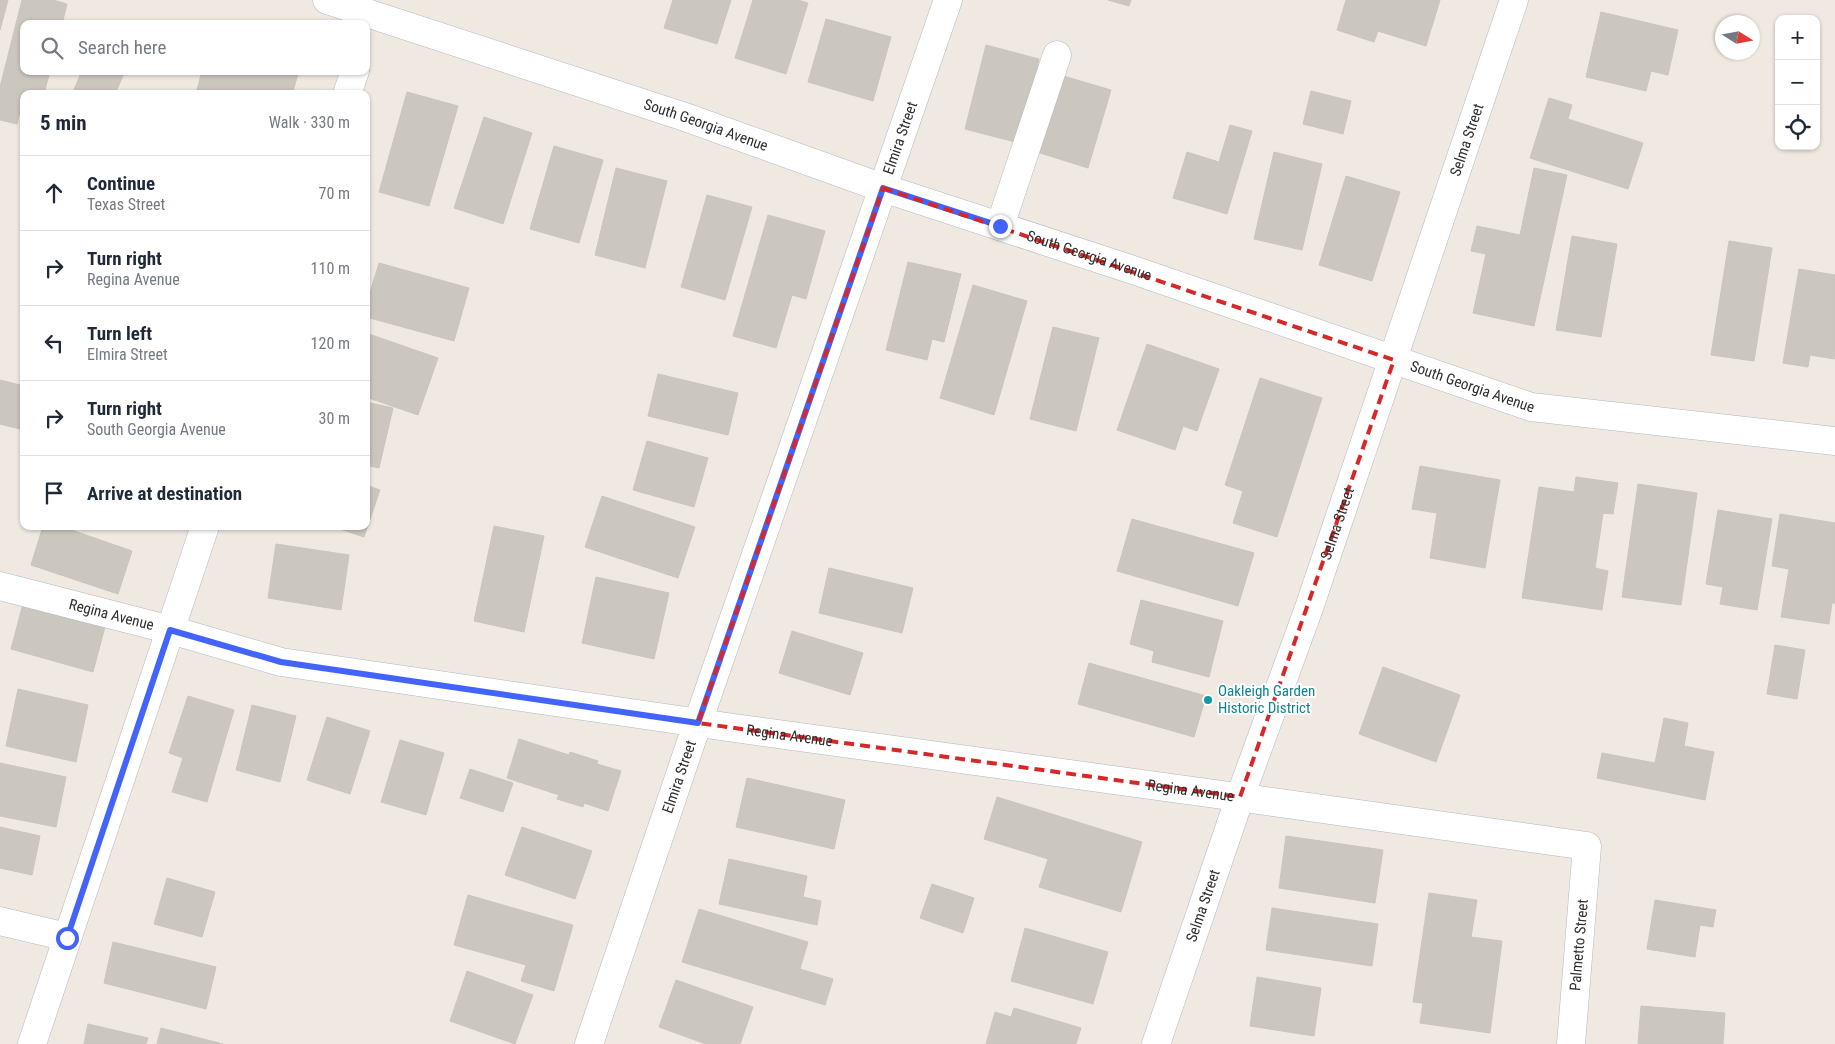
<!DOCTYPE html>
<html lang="en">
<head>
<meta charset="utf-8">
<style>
	body { margin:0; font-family:"Roboto Condensed",sans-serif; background:#f2f2f3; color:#1f2937 }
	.controls { position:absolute; right:15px; top:15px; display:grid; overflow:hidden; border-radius:10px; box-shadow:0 1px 4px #0004 }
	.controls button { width:45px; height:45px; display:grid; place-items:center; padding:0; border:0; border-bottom:1px solid #e0e1e3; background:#fff; color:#1f2937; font:25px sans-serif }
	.compass { position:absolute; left:1715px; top:15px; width:45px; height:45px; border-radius:50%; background:#fff; box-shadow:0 1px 4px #0004; rotate:101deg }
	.stop { position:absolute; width:15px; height:15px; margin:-11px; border:4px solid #4264fb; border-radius:50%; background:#fff }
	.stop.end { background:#4264fb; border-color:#fff; box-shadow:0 1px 5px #0008 }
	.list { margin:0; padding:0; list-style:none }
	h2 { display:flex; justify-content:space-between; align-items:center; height:65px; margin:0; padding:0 20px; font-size:21px }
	h2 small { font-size:16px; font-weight:400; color:#747a83 }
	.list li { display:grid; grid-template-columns:32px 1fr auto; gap:15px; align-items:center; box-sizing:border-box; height:75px; padding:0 20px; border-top:1px solid #e0e1e3 }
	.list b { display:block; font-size:19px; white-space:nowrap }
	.list p { margin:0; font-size:16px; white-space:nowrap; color:#747a83 }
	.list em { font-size:16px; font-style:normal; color:#747a83 }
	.icon { flex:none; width:28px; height:28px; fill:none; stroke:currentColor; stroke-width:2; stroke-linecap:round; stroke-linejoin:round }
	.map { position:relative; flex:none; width:1835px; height:1044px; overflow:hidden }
	.search { position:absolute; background:#fff; box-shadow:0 1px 4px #0004; left:20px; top:20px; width:350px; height:55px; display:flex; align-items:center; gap:12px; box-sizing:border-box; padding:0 18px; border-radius:10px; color:#747a83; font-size:19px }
	.panel { position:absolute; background:#fff; box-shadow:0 1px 4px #0004; left:20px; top:90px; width:350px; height:440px; border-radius:10px }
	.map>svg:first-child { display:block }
	.building { fill:#cbc7bf; stroke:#cbc5ba }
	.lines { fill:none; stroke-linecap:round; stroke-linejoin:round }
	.minor-casing { stroke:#b4b7c1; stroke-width:29 }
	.minor { stroke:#fff; stroke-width:28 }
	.route { stroke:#4264fb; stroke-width:6 }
	.marked { fill:none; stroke:#d62828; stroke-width:4; stroke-dasharray:10 6; stroke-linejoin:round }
	.culture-dot { fill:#0f9aa8; stroke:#fff; stroke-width:2 }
	.labels { text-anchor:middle; stroke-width:4; stroke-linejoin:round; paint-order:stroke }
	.street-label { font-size:15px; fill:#2e2e2e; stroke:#fff }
	.culture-label { font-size:15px; fill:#0d838f; stroke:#fff; text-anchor:start }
</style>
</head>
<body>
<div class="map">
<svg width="1835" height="1044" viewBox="0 0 1835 1044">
	<rect width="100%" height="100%" fill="#efe9e1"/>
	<g class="building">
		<polygon points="0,0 8,0 0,30"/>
		<polygon points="22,0 53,0 67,4 62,24 24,24 24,71 50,71 44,94 24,94 17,124 0,120 0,87"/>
		<polygon points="673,0 731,0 717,44 664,28"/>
		<polygon points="753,0 798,0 808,3 786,74 735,58"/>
		<polygon points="1108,0 1131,0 1129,6"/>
		<polygon points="1346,0 1440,0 1426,46 1378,31 1374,42 1337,30"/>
		<polygon points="1601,12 1678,30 1668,75 1651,71 1646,91 1586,77"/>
		<polygon points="826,19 891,37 873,101 808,82"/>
		<polygon points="986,45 1039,59 1019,143 965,129"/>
		<polygon points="82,71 125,71 115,94 72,94"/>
		<polygon points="202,71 299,71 292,94 196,94"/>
		<polygon points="1060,75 1111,90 1088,168 1037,152"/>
		<polygon points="1311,91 1351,101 1343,134 1303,124"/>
		<polygon points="407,92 458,106 429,206 379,192"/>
		<polygon points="1549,98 1572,105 1568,119 1643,143 1628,189 1530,158"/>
		<polygon points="484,117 532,133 503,224 454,208"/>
		<polygon points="1230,125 1252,131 1227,214 1173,198 1187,152 1219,162"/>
		<polygon points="554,146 603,160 579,243 530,229"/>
		<polygon points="1274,152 1322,164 1302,250 1254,239"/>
		<polygon points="616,168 667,181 645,268 595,255"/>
		<polygon points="1534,168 1567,175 1534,326 1473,313 1486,254 1471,251 1477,226 1520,235"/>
		<polygon points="1346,176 1400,192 1372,281 1319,265"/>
		<polygon points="707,195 752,207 725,300 681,287"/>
		<polygon points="768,215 825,231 806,299 792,295 776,348 733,336"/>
		<polygon points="1572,236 1617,244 1601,337 1556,330"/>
		<polygon points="1729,241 1772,248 1754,361 1711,355"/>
		<polygon points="908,262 961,274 944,342 932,339 927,360 886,350"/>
		<polygon points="379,263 469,288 454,341 366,317 366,306"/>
		<polygon points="1799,269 1835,275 1835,359 1810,355 1808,367 1783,363"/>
		<polygon points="973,285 1027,301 994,415 940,398"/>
		<polygon points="1053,327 1099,338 1076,431 1030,419"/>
		<polygon points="366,333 438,358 418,415 366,397"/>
		<polygon points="1147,344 1219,369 1197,431 1183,426 1175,450 1117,430"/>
		<polygon points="658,374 738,393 728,435 648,416"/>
		<polygon points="1260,378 1322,398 1277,537 1233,523 1243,491 1225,485"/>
		<polygon points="0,380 24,386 24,430 0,424"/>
		<polygon points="366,402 393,408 379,468 366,465"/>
		<polygon points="647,441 708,458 694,507 633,490"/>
		<polygon points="1420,466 1500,480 1485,568 1430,558 1437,513 1412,509"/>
		<polygon points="1576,477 1618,483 1613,514 1603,513 1595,568 1608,571 1602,610 1522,598 1539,487 1574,492"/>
		<polygon points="1638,484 1697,493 1681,605 1622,597"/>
		<polygon points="366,485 380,490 364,537 331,526 366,526"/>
		<polygon points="602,496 695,527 678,578 585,547"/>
		<polygon points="1718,510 1772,519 1757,610 1720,604 1723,587 1706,584"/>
		<polygon points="1780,514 1835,523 1835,603 1832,603 1829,624 1781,617 1789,569 1772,566"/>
		<polygon points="1132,519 1254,553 1238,606 1117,571"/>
		<polygon points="43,526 60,526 132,551 118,594 31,565"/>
		<polygon points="494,526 544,536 524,632 474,621"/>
		<polygon points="276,544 349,555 341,610 268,598"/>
		<polygon points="829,568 913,588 902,633 819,613"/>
		<polygon points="596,577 669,593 654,659 582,643"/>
		<polygon points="24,600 106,623 93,672 11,649"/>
		<polygon points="1141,600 1223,621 1209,677 1152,662 1154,651 1130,644"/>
		<polygon points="792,631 863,653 850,695 779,673"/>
		<polygon points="1775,645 1805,650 1797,699 1767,694"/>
		<polygon points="1089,663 1206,696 1194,737 1078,704"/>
		<polygon points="1383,667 1460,695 1436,762 1359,734"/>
		<polygon points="18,689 88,705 76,762 6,746"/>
		<polygon points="188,696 234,710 207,802 172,792 183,758 169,753"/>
		<polygon points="252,705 296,716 280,782 236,770"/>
		<polygon points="327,717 370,731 350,794 307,780"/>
		<polygon points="1664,718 1688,723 1684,746 1714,752 1705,800 1597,778 1602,753 1655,763"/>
		<polygon points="519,739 569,755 570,752 598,761 597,764 621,771 608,811 584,803 583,807 557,799 559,795 507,778"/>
		<polygon points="400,740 444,753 426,815 381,802"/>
		<polygon points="0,763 66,777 56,827 0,816"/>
		<polygon points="470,769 513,783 503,812 460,798"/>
		<polygon points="747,778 845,800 834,849 736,827"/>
		<polygon points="997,797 1142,842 1121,912 1039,887 1048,859 984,839"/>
		<polygon points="0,827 40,836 32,875 0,868"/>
		<polygon points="522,827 592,851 575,899 505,875"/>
		<polygon points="1286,836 1383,850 1375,903 1279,888"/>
		<polygon points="729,859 807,876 803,897 821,901 817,925 719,904"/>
		<polygon points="167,878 215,892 202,937 154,924"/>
		<polygon points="932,884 974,898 963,933 920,918"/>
		<polygon points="1429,893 1477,900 1471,937 1502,941 1490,1033 1420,1023 1423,1003 1413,1002"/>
		<polygon points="468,895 573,925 554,991 521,981 526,965 454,945"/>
		<polygon points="1655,900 1716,910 1713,927 1700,925 1695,957 1647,949"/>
		<polygon points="1272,908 1378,924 1372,966 1266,950"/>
		<polygon points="699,909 808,942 800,969 833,979 825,1005 682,962"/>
		<polygon points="1025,928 1108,952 1093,1004 1011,981"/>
		<polygon points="113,942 216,967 206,1009 104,983"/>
		<polygon points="467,971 533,995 515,1044 450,1021"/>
		<polygon points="1257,977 1321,988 1314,1036 1250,1026"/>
		<polygon points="676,980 753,1007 740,1044 706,1044 659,1027"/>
		<polygon points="1641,1006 1725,1013 1723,1044 1638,1044"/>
		<polygon points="1014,1008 1081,1028 1076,1044 986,1044 995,1012 1011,1017"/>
		<polygon points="88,1024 148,1038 146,1044 84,1044"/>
		<polygon points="161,1028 223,1044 157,1044"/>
	</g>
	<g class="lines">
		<defs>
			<g id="minor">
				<path id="s1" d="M327,0L685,117L883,188L1136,271L1531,407L1835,441"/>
				<polyline points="347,94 355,71"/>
				<polyline points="1000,226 1057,55"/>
				<path id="s2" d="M0,586L171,630L281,662L734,728L1208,793L1587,846L1571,1044"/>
				<polyline points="0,921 67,937"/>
				<polyline points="32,1044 205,526"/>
				<path id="s3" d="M589,1044L689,748L948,0"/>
				<path id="s4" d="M1156,1044L1240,797L1309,608L1514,0"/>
			</g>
		</defs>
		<use href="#minor" class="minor-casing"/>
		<use href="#minor" class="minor"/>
	</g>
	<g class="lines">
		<polyline class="route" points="67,938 170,630 281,662 698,723 883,188 1000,226"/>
	</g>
	<path class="marked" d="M883,188L1394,360L1240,797L698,723Z"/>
	<circle class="culture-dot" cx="1208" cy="700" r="5"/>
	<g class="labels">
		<g class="street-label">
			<text dy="5" stroke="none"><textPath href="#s1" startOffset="399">South Georgia Avenue</textPath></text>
			<text dy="5" stroke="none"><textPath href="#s3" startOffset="958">Elmira Street</textPath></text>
			<text dy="5" stroke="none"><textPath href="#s4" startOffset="956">Selma Street</textPath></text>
			<text dy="5" stroke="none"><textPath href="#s1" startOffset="804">South Georgia Avenue</textPath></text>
			<text dy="5" stroke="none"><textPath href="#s1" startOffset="1209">South Georgia Avenue</textPath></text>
			<text dy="5" stroke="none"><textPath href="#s4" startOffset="551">Selma Street</textPath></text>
			<text dy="5" stroke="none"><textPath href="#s2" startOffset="115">Regina Avenue</textPath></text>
			<text dy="5" stroke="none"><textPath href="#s2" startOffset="805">Regina Avenue</textPath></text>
			<text dy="5" stroke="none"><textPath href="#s3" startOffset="282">Elmira Street</textPath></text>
			<text dy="5" stroke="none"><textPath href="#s2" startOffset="1210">Regina Avenue</textPath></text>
			<text dy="5" stroke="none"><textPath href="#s4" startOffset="146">Selma Street</textPath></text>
			<text transform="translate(1579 945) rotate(-85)" y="5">Palmetto Street</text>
		</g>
		<g class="culture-label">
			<text x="1218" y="696">Oakleigh Garden<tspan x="1218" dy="17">Historic District</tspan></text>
		</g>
	</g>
</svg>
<div class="controls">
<button>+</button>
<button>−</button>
<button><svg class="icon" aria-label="locate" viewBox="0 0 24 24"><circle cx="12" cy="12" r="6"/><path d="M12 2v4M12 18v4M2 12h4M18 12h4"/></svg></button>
</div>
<svg class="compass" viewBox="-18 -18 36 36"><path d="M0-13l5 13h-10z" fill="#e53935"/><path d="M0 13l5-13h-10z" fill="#747a83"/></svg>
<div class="stop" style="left:67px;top:938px"></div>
<div class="stop end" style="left:1000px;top:226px"></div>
<div class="search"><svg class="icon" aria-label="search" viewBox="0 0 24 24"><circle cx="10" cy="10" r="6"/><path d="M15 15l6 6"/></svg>Search here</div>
<section class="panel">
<h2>5 min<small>Walk · 330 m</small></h2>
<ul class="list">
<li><svg class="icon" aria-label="ahead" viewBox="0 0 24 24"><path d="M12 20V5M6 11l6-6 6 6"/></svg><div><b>Continue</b><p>Texas Street</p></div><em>70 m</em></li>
<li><svg class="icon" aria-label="right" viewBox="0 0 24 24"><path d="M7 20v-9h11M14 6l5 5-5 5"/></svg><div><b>Turn right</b><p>Regina Avenue</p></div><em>110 m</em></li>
<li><svg class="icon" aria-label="left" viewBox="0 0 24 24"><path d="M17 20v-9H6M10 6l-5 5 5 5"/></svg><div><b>Turn left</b><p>Elmira Street</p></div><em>120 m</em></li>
<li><svg class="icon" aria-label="right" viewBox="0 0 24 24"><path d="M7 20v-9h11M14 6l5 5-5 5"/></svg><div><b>Turn right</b><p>South Georgia Avenue</p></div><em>30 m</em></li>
<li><svg class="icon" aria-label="arrive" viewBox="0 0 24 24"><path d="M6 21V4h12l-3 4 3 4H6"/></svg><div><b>Arrive at destination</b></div></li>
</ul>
</section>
</div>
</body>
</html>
